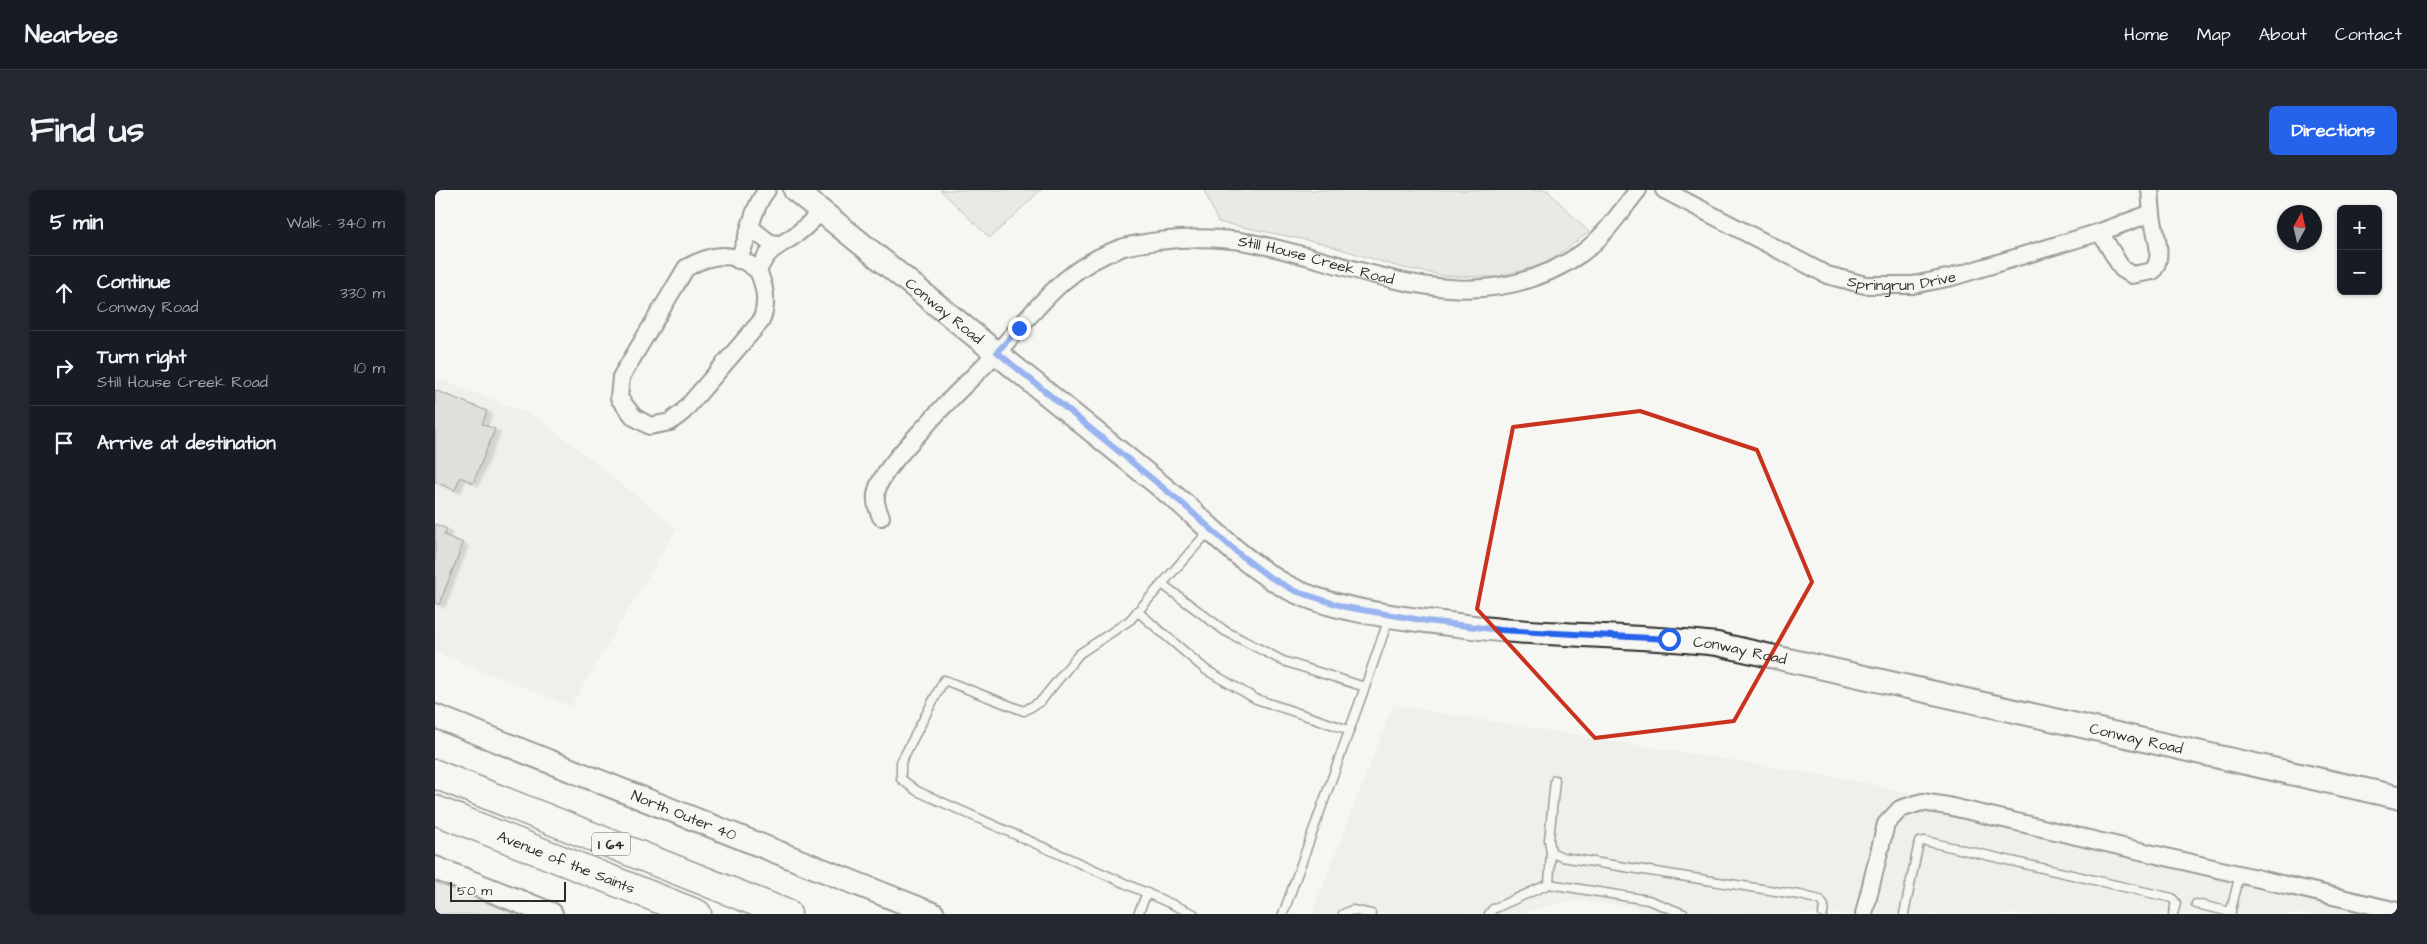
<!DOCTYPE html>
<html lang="en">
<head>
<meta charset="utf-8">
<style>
	body { margin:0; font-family:"Architects Daughter",sans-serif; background:#242831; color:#f1f3f6 }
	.controls { position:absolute; right:15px; top:15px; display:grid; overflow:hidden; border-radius:8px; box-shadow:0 1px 4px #0004 }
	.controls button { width:45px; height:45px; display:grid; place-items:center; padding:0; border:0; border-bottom:1px solid #363941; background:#171b24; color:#f1f3f6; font:25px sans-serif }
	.compass { position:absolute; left:1842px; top:15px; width:45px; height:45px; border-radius:50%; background:#171b24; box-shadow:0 1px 4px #0004; rotate:8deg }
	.scale { position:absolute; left:15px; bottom:12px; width:116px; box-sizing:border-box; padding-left:5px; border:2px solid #2b2b2b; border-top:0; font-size:14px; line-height:18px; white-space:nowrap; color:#2b2b2b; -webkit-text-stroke:4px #f6f6f2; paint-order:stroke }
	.stop { position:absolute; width:15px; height:15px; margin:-11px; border:4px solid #2563eb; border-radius:50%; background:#fff }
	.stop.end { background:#2563eb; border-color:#fff; box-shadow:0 1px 5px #0008 }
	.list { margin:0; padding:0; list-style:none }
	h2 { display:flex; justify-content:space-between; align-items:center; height:65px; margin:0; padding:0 20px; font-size:21px }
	h2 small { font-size:16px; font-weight:400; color:#9ea1a6 }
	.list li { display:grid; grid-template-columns:32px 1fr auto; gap:15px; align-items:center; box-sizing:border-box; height:75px; padding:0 20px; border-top:1px solid #363941 }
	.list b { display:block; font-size:19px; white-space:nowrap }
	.list p { margin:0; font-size:16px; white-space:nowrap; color:#9ea1a6 }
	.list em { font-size:16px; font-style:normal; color:#9ea1a6 }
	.icon { flex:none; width:28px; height:28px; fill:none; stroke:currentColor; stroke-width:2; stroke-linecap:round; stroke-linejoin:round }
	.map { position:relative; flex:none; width:1962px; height:724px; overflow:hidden; border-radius:8px }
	header { display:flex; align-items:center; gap:30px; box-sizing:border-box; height:70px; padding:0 25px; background:#171b24; border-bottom:1px solid #363941 }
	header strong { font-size:24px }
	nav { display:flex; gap:28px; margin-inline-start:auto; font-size:18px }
	.intro { display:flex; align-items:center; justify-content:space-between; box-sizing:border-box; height:120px; padding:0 30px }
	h1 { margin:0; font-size:35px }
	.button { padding:12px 22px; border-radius:8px; background:#2563eb; color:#fff; font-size:18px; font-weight:700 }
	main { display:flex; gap:30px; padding:0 30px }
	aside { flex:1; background:#171b24; border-radius:8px; box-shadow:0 1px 4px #0004 }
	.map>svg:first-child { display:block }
	.built { fill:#e7e7e3 }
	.green { fill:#d9d9d5; stroke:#828280 }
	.building { fill:#c3c3c0; stroke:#2b2b2b; filter:url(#shadow) }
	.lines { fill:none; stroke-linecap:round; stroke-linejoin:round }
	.lane-casing { stroke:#2b2b2b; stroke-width:11 }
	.street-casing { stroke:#2b2b2b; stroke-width:20 }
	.secondary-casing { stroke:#2b2b2b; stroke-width:26 }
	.highway-casing { stroke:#2b2b2b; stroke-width:31 }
	.lane { stroke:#f6f6f2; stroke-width:8 }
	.street { stroke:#f6f6f2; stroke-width:16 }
	.secondary { stroke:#f6f6f2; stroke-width:22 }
	.highway { stroke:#f6f6f2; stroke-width:28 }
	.route { stroke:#2563eb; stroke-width:6 }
	.marked { fill:none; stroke:#c8321e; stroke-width:4; stroke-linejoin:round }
	.labels { text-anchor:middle; stroke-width:4; stroke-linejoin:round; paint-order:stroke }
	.shield { fill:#f6f6f2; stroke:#686867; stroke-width:1 }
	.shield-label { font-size:14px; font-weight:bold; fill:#2b2b2b }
	.street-label { font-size:15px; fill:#2b2b2b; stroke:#f6f6f2 }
</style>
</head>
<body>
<header>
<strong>Nearbee</strong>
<nav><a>Home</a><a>Map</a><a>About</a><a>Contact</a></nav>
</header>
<div class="intro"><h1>Find us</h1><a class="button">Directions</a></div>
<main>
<aside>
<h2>5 min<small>Walk · 340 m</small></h2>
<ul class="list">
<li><svg class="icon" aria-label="ahead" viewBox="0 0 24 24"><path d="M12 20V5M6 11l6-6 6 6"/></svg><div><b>Continue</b><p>Conway Road</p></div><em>330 m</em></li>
<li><svg class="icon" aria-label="right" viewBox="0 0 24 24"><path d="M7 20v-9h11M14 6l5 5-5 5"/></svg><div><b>Turn right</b><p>Still House Creek Road</p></div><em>10 m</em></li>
<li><svg class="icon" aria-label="arrive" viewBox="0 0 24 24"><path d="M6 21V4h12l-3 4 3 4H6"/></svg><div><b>Arrive at destination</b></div></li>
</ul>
</aside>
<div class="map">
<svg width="1962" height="724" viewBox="0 0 1962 724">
	<defs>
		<filter id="shadow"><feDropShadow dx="5.5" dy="3" stdDeviation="1" flood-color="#0004"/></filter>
	</defs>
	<rect width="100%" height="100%" fill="#f6f6f2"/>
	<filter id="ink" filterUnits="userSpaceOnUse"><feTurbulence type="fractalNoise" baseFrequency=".02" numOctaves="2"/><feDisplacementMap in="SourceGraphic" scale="10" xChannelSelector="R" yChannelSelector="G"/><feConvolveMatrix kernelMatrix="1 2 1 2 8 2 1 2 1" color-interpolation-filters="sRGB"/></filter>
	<g filter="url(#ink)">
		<g class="built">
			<polygon points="0,187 103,227 242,338 136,516 0,462"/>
			<polygon points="958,515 1422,591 1962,710 1962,724 1219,724 1194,716 1132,711 1083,724 877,724"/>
		</g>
		<g class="green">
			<polygon points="505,0 606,0 555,48"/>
			<polygon points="769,0 1112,0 1154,42 1111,74 1060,87 1011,86 964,77 886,53 783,32"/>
			<polygon points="0,693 80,724 0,724"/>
		</g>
		<g class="building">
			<polygon points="0,200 52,221 47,234 60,239 38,293 25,287 20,300 0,292"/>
			<polygon points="0,334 12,339 9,345 28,353 4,415 0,413"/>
		</g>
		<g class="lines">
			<defs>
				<g id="lane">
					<polyline points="774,341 727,394 790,441 848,471 930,497 954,428"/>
					<polyline points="727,394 695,430 644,464 606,511 589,521 509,490 466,572 466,589 482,601 759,724"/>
					<polyline points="702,421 771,480 821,509 914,540"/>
					<polyline points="1120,590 1114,650 1116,662 1127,667 1365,705 1385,710 1389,716 1388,724"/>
					<polyline points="1116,662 1114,694 1213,710 1249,724"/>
					<polyline points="1761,714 1796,722"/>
					<polyline points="703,724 712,703"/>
					<polyline points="848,724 930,497"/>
					<polyline points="908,724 917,720 936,724"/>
					<polyline points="1054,724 1058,719 1114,694"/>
					<polyline points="1469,724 1484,652 1490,651 1737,708 1741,713 1738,724"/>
					<polyline points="1795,724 1805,684"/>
				</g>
				<g id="street">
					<path id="s1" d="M1229,0L1392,85L1430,95H1478L1517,87L1665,42L1717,23"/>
					<polyline points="316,38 335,53 343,54"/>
					<path d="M1665,42L1687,79L1697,85L1718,81C1730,64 1719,43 1717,24C1716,16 1716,8 1715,0"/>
					<path d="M303,70C315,46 316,20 332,0"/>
					<path d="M323,81C300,60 277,63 251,78L186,187L184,208L199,227L215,236L235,232L248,222L326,131C333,114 331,98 323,81C332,61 338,59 356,48C367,41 377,31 386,21"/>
					<path id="s2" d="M446,327C442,318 439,310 442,300C447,280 482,246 496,230C517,206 541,185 562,162C602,120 628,78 686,58C698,54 711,53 723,51C755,47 785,47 817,53C929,75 1039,138 1147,63C1169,47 1186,21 1203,0"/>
					<polyline points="1429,724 1451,634 1465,619 1487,612 1513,616 1962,721"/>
				</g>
				<g id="secondary">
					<path id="s3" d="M360,0L748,314C782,345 817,380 858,400C895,418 950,426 991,431C1016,434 1041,438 1066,440C1138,446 1210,446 1282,454L1962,607"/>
					<path id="s4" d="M0,526L498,724"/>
					<polyline points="0,678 116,724"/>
				</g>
				<g id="highway">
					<polyline points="0,584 352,724"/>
					<path id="s5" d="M0,620L262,724"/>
				</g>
			</defs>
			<use href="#lane" class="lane-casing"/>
			<use href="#street" class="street-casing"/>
			<use href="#secondary" class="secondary-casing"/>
			<use href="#highway" class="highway-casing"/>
			<use href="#lane" class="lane"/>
			<use href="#street" class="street"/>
			<use href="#secondary" class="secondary"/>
			<use href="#highway" class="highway"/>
		</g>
	</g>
	<g class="lines" filter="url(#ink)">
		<polyline class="route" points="584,138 562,162 748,314 804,364 833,386 860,401 910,417 992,431 1065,440 1234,449"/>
	</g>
	<path d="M0 0H1962V724H0ZM1205,221L1322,260L1377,392L1299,531L1160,548L1042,419L1078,237Z" fill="#f6f6f2" fill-opacity=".55" fill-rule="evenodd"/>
	<path class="marked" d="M1205,221L1322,260L1377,392L1299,531L1160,548L1042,419L1078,237Z"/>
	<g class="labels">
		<rect class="shield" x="157" y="642.5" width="38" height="23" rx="4"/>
		<g class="shield-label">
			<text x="176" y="659">I 64</text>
		</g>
		<g class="street-label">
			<text dy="5" stroke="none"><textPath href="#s2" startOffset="574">Still House Creek Road</textPath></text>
			<text dy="5" stroke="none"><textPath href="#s1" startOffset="260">Springrun Drive</textPath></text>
			<text dy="5" stroke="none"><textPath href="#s3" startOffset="192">Conway Road</textPath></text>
			<text dy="5" stroke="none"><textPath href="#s3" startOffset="1092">Conway Road</textPath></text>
			<text dy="5" stroke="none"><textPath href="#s3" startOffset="1498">Conway Road</textPath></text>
			<text dy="5" stroke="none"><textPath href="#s4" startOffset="268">North Outer 40</textPath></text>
			<text dy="5" stroke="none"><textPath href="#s5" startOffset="141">Avenue of the Saints</textPath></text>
		</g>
	</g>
</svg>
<div class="controls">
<button>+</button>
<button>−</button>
</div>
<svg class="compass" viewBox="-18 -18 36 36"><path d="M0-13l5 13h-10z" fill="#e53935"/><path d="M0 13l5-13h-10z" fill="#9ea1a6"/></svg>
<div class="scale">50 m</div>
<div class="stop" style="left:1234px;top:449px"></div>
<div class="stop end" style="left:584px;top:138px"></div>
</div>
</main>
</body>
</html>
